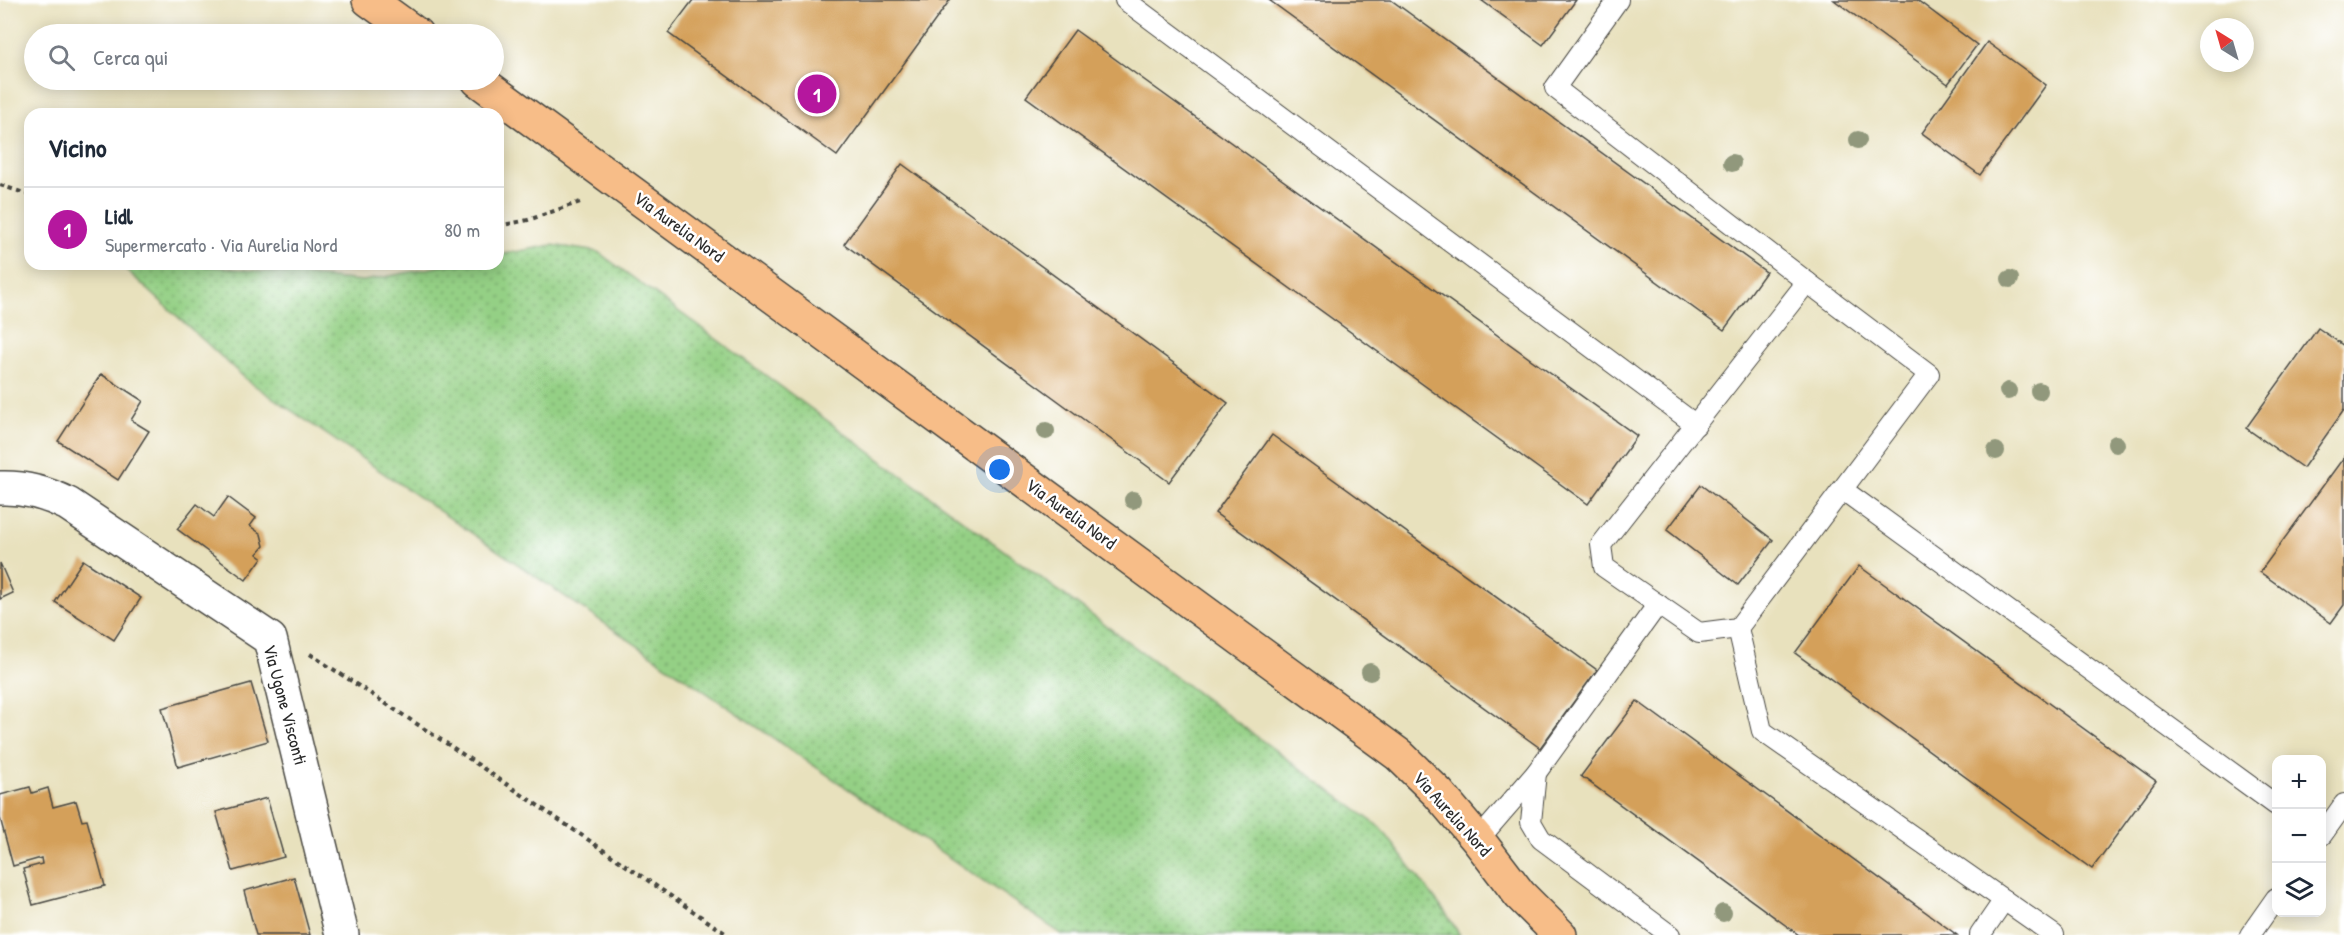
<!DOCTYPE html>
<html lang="it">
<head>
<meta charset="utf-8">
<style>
	body { margin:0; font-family:"Patrick Hand",sans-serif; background:#f2f2f3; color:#1f2937 }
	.controls { position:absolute; right:18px; bottom:18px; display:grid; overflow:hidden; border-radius:12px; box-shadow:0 3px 15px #0003 }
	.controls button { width:54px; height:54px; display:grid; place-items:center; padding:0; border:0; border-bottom:2px solid #e0e1e3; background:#fff; color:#1f2937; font:30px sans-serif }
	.compass { position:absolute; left:2200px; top:18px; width:54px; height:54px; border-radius:50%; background:#fff; box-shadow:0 3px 15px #0003; rotate:323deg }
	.you { position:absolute; left:1000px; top:470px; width:21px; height:21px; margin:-15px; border:4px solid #fff; border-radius:50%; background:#1a73e8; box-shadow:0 0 0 9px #1a73e833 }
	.badge { display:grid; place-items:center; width:39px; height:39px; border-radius:50%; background:#b5179e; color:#fff; font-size:20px; font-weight:700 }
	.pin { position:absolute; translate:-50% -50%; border:3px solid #fff; box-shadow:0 2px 6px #0006 }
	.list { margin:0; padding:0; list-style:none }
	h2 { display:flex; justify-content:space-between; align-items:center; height:78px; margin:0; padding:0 24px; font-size:26px }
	h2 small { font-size:20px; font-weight:400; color:#747a83 }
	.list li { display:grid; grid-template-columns:39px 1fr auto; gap:18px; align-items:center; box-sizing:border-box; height:84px; padding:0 24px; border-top:2px solid #e0e1e3 }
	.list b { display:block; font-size:22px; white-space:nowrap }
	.list p { margin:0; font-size:20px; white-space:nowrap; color:#747a83 }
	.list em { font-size:20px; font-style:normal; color:#747a83 }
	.icon { flex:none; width:33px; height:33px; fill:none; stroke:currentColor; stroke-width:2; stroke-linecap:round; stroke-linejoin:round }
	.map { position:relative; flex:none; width:2344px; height:935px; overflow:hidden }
	.search { position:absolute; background:#fff; box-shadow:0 3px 15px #0003; left:24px; top:24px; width:480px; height:66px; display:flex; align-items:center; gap:15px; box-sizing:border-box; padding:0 21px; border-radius:33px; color:#747a83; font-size:22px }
	.panel { position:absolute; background:#fff; box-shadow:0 3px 15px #0003; left:24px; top:108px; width:480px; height:162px; border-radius:18px }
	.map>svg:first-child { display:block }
	.grass { fill:url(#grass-dots); stroke:#607e58; stroke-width:1.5 }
	.building { fill:#d4a05a }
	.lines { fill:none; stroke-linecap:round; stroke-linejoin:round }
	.lane-casing { stroke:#474641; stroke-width:22 }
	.street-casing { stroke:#474641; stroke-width:36 }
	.primary-casing { stroke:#474641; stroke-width:36 }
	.path { stroke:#474641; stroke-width:4; stroke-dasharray:4.5 4.5; stroke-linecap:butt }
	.lane { stroke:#fff; stroke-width:20 }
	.street { stroke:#fff; stroke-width:33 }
	.primary { stroke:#f7bd88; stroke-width:33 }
	.tree { fill:#91987c }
	.labels { text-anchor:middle; stroke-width:5; stroke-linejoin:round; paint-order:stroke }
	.street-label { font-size:18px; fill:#2b2b2b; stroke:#fff }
</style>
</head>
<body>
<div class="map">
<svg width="2344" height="935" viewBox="0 0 2344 935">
	<defs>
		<pattern id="grass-dots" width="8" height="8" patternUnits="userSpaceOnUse" patternTransform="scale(1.5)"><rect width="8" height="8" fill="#94d085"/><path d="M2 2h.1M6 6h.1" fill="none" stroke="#79a96d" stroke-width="1.8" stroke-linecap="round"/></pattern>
	</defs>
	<rect width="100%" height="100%" fill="#fff"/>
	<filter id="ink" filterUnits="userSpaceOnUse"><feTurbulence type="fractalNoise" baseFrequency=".0167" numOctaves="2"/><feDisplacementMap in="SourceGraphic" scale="12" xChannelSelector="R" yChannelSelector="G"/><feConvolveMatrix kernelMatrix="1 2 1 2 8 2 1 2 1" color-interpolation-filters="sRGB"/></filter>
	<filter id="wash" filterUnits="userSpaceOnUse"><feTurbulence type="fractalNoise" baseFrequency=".008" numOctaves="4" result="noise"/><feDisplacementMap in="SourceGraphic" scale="24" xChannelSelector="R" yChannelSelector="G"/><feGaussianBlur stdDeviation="1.35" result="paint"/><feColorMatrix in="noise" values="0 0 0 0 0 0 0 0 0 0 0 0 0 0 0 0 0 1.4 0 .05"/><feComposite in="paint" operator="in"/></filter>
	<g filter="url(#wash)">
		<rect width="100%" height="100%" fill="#e8e1bd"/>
		<polygon class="grass" points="552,245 598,252 1381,828 1447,915 1460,935 1063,935 248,381 120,264 186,264 363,281 452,264 498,264 498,255"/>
		<g id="blocks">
			<g class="building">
				<polygon points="693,0 950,0 837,156 668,33"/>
				<polygon points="1269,0 1391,0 1766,272 1724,330"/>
				<polygon points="1481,0 1576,0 1543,45"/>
				<polygon points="1834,0 1917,0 1977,45 1948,84"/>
				<polygon points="1075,30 1637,436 1588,504 1026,97"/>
				<polygon points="1987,42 2046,85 1980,175 1922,133"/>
				<polygon points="902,164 1228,403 1169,482 844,244"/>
				<polygon points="2318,328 2344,346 2344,410 2303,468 2246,428"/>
				<polygon points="101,374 143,401 131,420 149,431 118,480 58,441"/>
				<polygon points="1272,435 1597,670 1540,748 1215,513"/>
				<polygon points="2344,457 2344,605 2331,623 2260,572"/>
				<polygon points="1701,485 1773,540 1738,585 1667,530"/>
				<polygon points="228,497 256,518 250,526 261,534 264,546 257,554 262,558 246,580 177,529 197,504 214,517"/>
				<polygon points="83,560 141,598 114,640 55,602"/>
				<polygon points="0,563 13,593 0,599"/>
				<polygon points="1859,566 2156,781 2092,869 1795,653"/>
				<polygon points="251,683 268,741 178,767 162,708"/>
				<polygon points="1637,701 1957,935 1799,935 1581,776"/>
				<polygon points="30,787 32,793 48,788 53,807 76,801 82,821 87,820 105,886 33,905 23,869 42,864 41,858 13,866 0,818 0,795"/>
				<polygon points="267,798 284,857 233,871 216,812"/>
				<polygon points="294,877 310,935 256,935 244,891"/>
			</g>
		</g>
	</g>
	<g filter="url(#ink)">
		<use href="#blocks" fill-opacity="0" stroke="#474641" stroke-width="1.5"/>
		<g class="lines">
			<defs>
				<g id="lane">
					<polyline points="1125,0 1696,425"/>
					<polyline points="1618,0 1555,88 1807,282"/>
					<polygon points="1807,282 1929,374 1738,628 1699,633 1604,567 1601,545"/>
					<polyline points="1843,490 2276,805"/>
					<polyline points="1738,628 1762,731 2054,935"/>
					<polyline points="1536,773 1531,822 1541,839 1670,935"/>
					<polyline points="2322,835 2344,804"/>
					<polyline points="1478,840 1536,773 1658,604"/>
					<polyline points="1980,935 2004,900"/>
					<polyline points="2250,935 2276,898"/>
				</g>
				<path id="street" d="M0,488C25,487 46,493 68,504L270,639L342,935"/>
				<g id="primary">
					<polyline points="369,0 416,34"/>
					<polyline points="478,80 1399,755 1438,793 1478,840 1520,895 1560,935"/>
				</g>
			</defs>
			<use href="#lane" class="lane-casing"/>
			<use href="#street" class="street-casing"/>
			<use href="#primary" class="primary-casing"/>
			<g class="path">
				<polyline points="0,185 30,195"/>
				<polyline points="498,226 528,220 583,201"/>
				<polyline points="310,654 452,747 728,935"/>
			</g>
			<use href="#lane" class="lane"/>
			<use href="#street" class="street"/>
			<use href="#primary" class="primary"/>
		</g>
		<g class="tree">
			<circle cx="1858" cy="140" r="9"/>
			<circle cx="1732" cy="163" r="9"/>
			<circle cx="2010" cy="279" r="9"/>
			<circle cx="2008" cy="391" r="9"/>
			<circle cx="2039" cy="391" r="9"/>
			<circle cx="1046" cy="431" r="9"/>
			<circle cx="2116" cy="444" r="9"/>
			<circle cx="1996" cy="451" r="9"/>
			<circle cx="1133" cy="500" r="9"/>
			<circle cx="1370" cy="672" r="9"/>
			<circle cx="1723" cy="913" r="9"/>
		</g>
	</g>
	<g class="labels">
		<g class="street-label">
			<text transform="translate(679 227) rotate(36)" y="6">Via Aurelia Nord</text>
			<text transform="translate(1071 514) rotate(36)" y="6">Via Aurelia Nord</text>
			<text transform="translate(285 705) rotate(75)" y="6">Via Ugone Visconti</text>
			<text transform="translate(1452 814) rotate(48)" y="6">Via Aurelia Nord</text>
		</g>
	</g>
</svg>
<div class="controls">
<button>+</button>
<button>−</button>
<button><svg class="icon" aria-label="layers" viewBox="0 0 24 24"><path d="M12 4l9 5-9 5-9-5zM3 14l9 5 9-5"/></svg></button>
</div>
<svg class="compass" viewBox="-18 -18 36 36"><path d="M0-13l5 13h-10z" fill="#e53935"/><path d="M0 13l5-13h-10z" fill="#747a83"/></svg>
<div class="you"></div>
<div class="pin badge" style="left:817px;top:94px">1</div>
<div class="search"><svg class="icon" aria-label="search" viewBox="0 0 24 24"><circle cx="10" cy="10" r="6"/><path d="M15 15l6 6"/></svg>Cerca qui</div>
<section class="panel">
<h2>Vicino<small></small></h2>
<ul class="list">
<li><span class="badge">1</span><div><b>Lidl</b><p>Supermercato · Via Aurelia Nord</p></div><em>80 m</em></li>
</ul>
</section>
</div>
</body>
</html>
